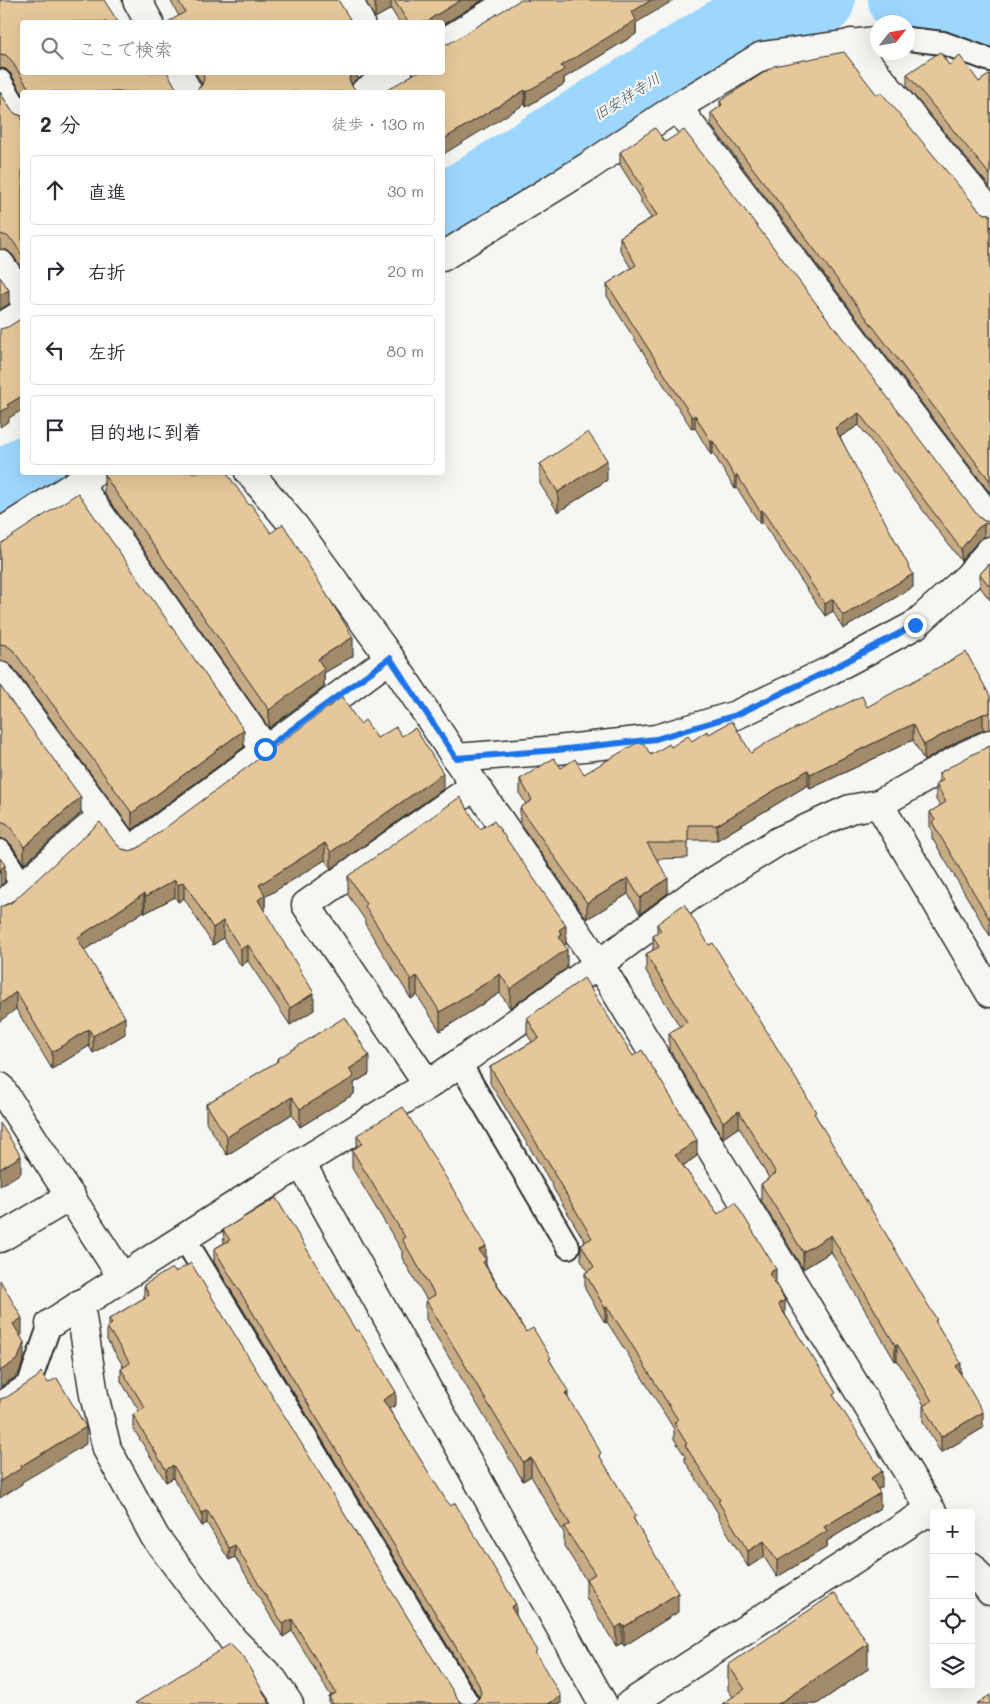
<!DOCTYPE html>
<html lang="ja">
<head>
<meta charset="utf-8">
<style>
	body { margin:0; font-family:Mali,"Klee One",sans-serif; background:#f2f2f3; color:#2b2b33 }
	.controls { position:absolute; right:15px; bottom:15px; display:grid; overflow:hidden; border-radius:5px; box-shadow:0 5px 20px #0002 }
	.controls button { width:45px; height:45px; display:grid; place-items:center; padding:0; border:0; border-bottom:1px solid #e1e1e2; background:#fff; color:#2b2b33; font:25px sans-serif }
	.compass { position:absolute; left:870px; top:15px; width:45px; height:45px; border-radius:50%; background:#fff; box-shadow:0 5px 20px #0002; rotate:59deg }
	.stop { position:absolute; width:15px; height:15px; margin:-11px; border:4px solid #1a73e8; border-radius:50%; background:#fff }
	.stop.end { background:#1a73e8; border-color:#fff; box-shadow:0 1px 5px #0008 }
	.list { margin:0; padding:0; list-style:none }
	h2 { display:flex; justify-content:space-between; align-items:center; height:65px; margin:0; padding:0 20px; font-size:21px }
	h2 small { font-size:16px; font-weight:400; color:#7c7c81 }
	.list li { display:grid; grid-template-columns:32px 1fr auto; gap:15px; align-items:center; box-sizing:border-box; height:70px; margin:0 10px 10px; padding:0 10px; border:1px solid #e1e1e2; border-radius:5px }
	.list b { display:block; font-size:19px; white-space:nowrap }
	.list em { font-size:16px; font-style:normal; color:#7c7c81 }
	.icon { flex:none; width:28px; height:28px; fill:none; stroke:currentColor; stroke-width:2; stroke-linecap:round; stroke-linejoin:round }
	.map { position:relative; flex:none; width:990px; height:1704px; overflow:hidden }
	.search { position:absolute; background:#fff; box-shadow:0 5px 20px #0002; left:20px; top:20px; width:425px; height:55px; display:flex; align-items:center; gap:12px; box-sizing:border-box; padding:0 18px; border-radius:5px; color:#7c7c81; font-size:19px }
	.panel { position:absolute; background:#fff; box-shadow:0 5px 20px #0002; left:20px; top:90px; width:425px; height:385px; border-radius:5px }
	.map>svg:first-child { display:block }
	.lines { fill:none; stroke-linecap:round; stroke-linejoin:round }
	.river { stroke:#9ed7fe; stroke-width:74 }
	.lane-casing { stroke:#2b2b2b; stroke-width:26 }
	.street-casing { stroke:#2b2b2b; stroke-width:31 }
	.lane { stroke:#f6f6f2; stroke-width:22 }
	.street { stroke:#f6f6f2; stroke-width:28 }
	.wall { fill:#c6ab84; stroke:#2b2b2b }
	.shaded-wall { fill:#a18b6b; stroke:#2b2b2b }
	.building { fill:#e6c799; stroke:#2b2b2b }
	.route { stroke:#1a73e8; stroke-width:6 }
	.labels { text-anchor:middle; stroke-width:4; stroke-linejoin:round; paint-order:stroke }
	.water-label { font-size:15px; font-style:italic; fill:#485660; stroke:#f6f6f2 }
</style>
</head>
<body>
<div class="map">
<svg width="990" height="1704" viewBox="0 0 990 1704">
	<rect width="100%" height="100%" fill="#f6f6f2"/>
	<filter id="ink" filterUnits="userSpaceOnUse"><feTurbulence type="fractalNoise" baseFrequency=".02" numOctaves="2"/><feDisplacementMap in="SourceGraphic" scale="10" xChannelSelector="R" yChannelSelector="G"/><feConvolveMatrix kernelMatrix="1 2 1 2 8 2 1 2 1" color-interpolation-filters="sRGB"/></filter>
	<g filter="url(#ink)">
		<g class="lines">
			<g class="river">
				<polyline points="905,0 990,28"/>
				<polyline points="442,213 776,3 818,0"/>
				<polyline points="0,490 28,472"/>
			</g>
			<defs>
				<g id="lane">
					<polyline points="908,39 943,43 990,60"/>
					<polyline points="0,81 22,117"/>
					<polyline points="0,851 23,886"/>
					<polyline points="459,1062 568,1247"/>
					<polyline points="184,1238 468,1704"/>
					<polyline points="0,1403 29,1384 50,1324"/>
				</g>
				<g id="street">
					<polyline points="137,0 149,22"/>
					<polyline points="348,0 360,22"/>
					<polyline points="851,43 990,212"/>
					<polyline points="442,44 513,0"/>
					<polyline points="177,72 188,92"/>
					<polyline points="365,92 398,72"/>
					<polyline points="677,107 990,519"/>
					<polyline points="442,257 589,166 677,107 762,56 873,41"/>
					<polyline points="0,264 22,296"/>
					<polyline points="0,328 22,314"/>
					<polyline points="249,472 295,527 390,658 456,758 599,964 934,1515"/>
					<polyline points="78,483 265,749"/>
					<polyline points="0,533 95,472"/>
					<polyline points="0,676 129,852 390,658"/>
					<polyline points="456,758 557,750 656,739 736,715 829,671 915,625 968,577 990,551"/>
					<polyline points="879,804 990,993"/>
					<polyline points="0,908 23,886 102,816"/>
					<polyline points="428,1085 306,905 475,786"/>
					<polyline points="0,1087 122,1277"/>
					<polyline points="301,1163 603,1704"/>
					<polyline points="0,1238 71,1196"/>
					<polyline points="80,1304 94,1395 107,1449 155,1537 233,1640 273,1680 289,1704"/>
					<polyline points="50,1324 301,1163 428,1085 599,964 692,895 779,841 850,809 879,804 966,755 990,744"/>
					<polyline points="971,1566 990,1591"/>
					<polyline points="630,1704 930,1510"/>
				</g>
			</defs>
			<use href="#lane" class="lane-casing"/>
			<use href="#street" class="street-casing"/>
			<use href="#lane" class="lane"/>
			<use href="#street" class="street"/>
		</g>
		<g class="wall">
			<polygon points="0,0 22,22 175,86 180,91 185,92 22,93 11,74 6,69 0,68"/>
			<polygon points="170,0 338,0 350,22 179,16"/>
			<polygon points="365,0 483,0 442,25 442,22 399,22 391,9 375,18"/>
			<polygon points="636,23 636,34 564,78 564,84 526,107 525,104 442,92"/>
			<polygon points="949,65 979,82 990,74 990,187 907,87 907,74"/>
			<polygon points="195,72 357,72 357,78 351,85 196,91 202,84"/>
			<polygon points="0,92 11,110 16,114 22,116 22,269 13,255 7,250 0,249"/>
			<polygon points="877,95 978,209 985,214 990,214 990,493 711,125 711,113 720,107 720,101"/>
			<polygon points="665,142 978,516 984,521 990,522 990,536 984,537 978,541 961,561 859,425 840,437 913,587 843,629 833,611 825,616 762,522 760,524 737,488 735,489 713,453 711,455 695,428 692,429 607,296 607,284 631,268 620,250 620,237 651,218 641,203 641,198 620,165 620,152"/>
			<polygon points="540,464 607,480 558,512 540,484"/>
			<polygon points="104,475 353,656 324,673 324,687 269,728 104,493"/>
			<polygon points="0,544 244,747 132,830 13,667 6,662 0,661"/>
			<polygon points="990,563 990,600 980,587 980,574"/>
			<polygon points="0,686 81,813 24,864 11,844 6,840 0,838"/>
			<polygon points="990,696 990,729 983,730 958,741 924,761 913,740 810,789 808,785 717,840 688,840 688,858 656,859 668,893 640,914 628,894 587,919 520,823 520,808 526,804 520,794 520,779 561,768 584,774 651,755 671,747 692,741 709,734 751,753 867,707"/>
			<polygon points="360,724 377,738 402,736 443,789 331,869 325,860 265,897 265,912 314,1010 290,1025 248,961 241,966 223,938 213,945 184,898 178,902 175,897 145,913 144,911 84,950 125,1034 93,1053 89,1046 52,1069 16,1009 3,906 116,844 122,849 130,851 138,848"/>
			<polygon points="990,746 990,936 932,838 932,831 930,828 930,812 940,806 936,800 936,784 939,782 939,773"/>
			<polygon points="480,829 566,944 564,945 567,968 510,1008 500,993 440,1031 417,995 411,999 365,924 365,920 348,895 348,876"/>
			<polygon points="657,924 709,945 816,1117 937,1324 961,1375 983,1428 941,1453 923,1422 923,1406 924,1405 897,1360 895,1361 831,1252 803,1269 761,1200 761,1184 769,1178 739,1127 723,1138 669,1049 669,1033 680,1027 646,971 646,954 653,950 653,936 657,934"/>
			<polygon points="527,1018 697,1156 683,1166 718,1214 776,1284 785,1314 836,1400 882,1487 878,1489 880,1508 827,1541 827,1547 777,1577 764,1557 748,1567 718,1517 718,1513 685,1461 685,1456 674,1439 674,1429 627,1353 607,1322 605,1323 585,1289 585,1273 588,1271 581,1260 581,1244 585,1242 553,1188 553,1186 490,1083 490,1067 532,1042 527,1034"/>
			<polygon points="277,1059 369,1074 354,1083 354,1094 300,1127 292,1114 227,1155 206,1122 206,1104 277,1062"/>
			<polygon points="357,1135 476,1230 486,1265 526,1332 551,1362 568,1398 636,1523 678,1612 624,1646 622,1643 616,1646 586,1597 586,1580 564,1546 564,1533 531,1476 523,1481 426,1319 426,1300 427,1300 402,1258 402,1251 352,1168 352,1150 357,1147"/>
			<polygon points="223,1230 396,1405 389,1409 516,1615 561,1704 474,1703 479,1697 214,1262 214,1249 224,1243"/>
			<polygon points="144,1285 457,1698 461,1703 466,1704 329,1704 329,1697 331,1696 292,1631 283,1637 235,1557 229,1560 207,1523 202,1526 173,1478 166,1482 133,1428 133,1415 139,1411 121,1381 121,1369 124,1367 107,1340 107,1327 109,1326 109,1319 144,1298"/>
			<polygon points="728,1665 868,1669 817,1704 722,1704 733,1697 728,1690"/>
		</g>
		<g class="shaded-wall">
			<polygon points="381,0 391,0 391,9 375,18 375,4"/>
			<polygon points="461,0 483,0 442,25 442,22 428,22 433,17"/>
			<polygon points="651,0 674,0 636,23 636,34 564,78 564,84 526,107 526,92 632,12"/>
			<polygon points="350,19 350,22 344,22"/>
			<polygon points="351,72 357,72 357,78 351,85 349,79"/>
			<polygon points="525,90 525,104 442,155 442,140"/>
			<polygon points="9,290 9,304 0,309 0,295"/>
			<polygon points="22,396 22,410 9,418 9,421 0,427 0,412 7,405"/>
			<polygon points="859,413 859,425 835,440 835,428"/>
			<polygon points="695,415 695,428 692,429 692,417"/>
			<polygon points="713,441 713,453 711,455 711,442"/>
			<polygon points="607,460 607,480 558,512 558,492"/>
			<polygon points="737,475 737,488 735,489 735,477"/>
			<polygon points="762,510 762,522 760,524 760,511"/>
			<polygon points="984,524 984,537 978,541 961,561 961,549 978,528"/>
			<polygon points="913,574 913,587 843,629 843,616"/>
			<polygon points="833,599 833,611 825,616 825,604"/>
			<polygon points="353,637 353,656 324,673 324,687 269,728 269,710 318,659"/>
			<polygon points="983,714 983,730 958,741 924,761 924,745 958,726"/>
			<polygon points="913,724 913,740 810,789 810,774"/>
			<polygon points="244,730 244,747 132,830 132,813"/>
			<polygon points="808,770 808,785 717,840 717,825"/>
			<polygon points="443,773 443,789 331,869 331,852"/>
			<polygon points="81,797 81,813 24,864 24,847"/>
			<polygon points="325,843 325,860 265,897 265,912 258,900 259,885"/>
			<polygon points="5,865 5,882 0,886 0,870"/>
			<polygon points="628,878 628,894 587,919 587,903"/>
			<polygon points="668,878 668,893 640,914 640,898"/>
			<polygon points="175,880 175,897 145,913 145,897"/>
			<polygon points="184,882 184,898 178,902 178,885"/>
			<polygon points="144,894 144,911 77,955 77,938"/>
			<polygon points="223,921 223,938 213,945 213,928"/>
			<polygon points="566,925 566,944 562,946 567,949 567,968 510,1008 510,989 559,930"/>
			<polygon points="248,945 248,961 241,966 241,949"/>
			<polygon points="500,974 500,993 440,1031 440,1012"/>
			<polygon points="417,976 417,995 411,999 411,980"/>
			<polygon points="16,992 16,1009 0,1021 0,1004"/>
			<polygon points="314,993 314,1010 290,1025 290,1008"/>
			<polygon points="125,1017 125,1034 93,1053 93,1036"/>
			<polygon points="89,1029 89,1046 52,1069 52,1052"/>
			<polygon points="369,1056 369,1074 354,1083 354,1094 300,1127 300,1109 349,1069"/>
			<polygon points="292,1097 292,1114 227,1155 227,1137"/>
			<polygon points="739,1111 739,1127 723,1138 723,1122"/>
			<polygon points="697,1140 697,1156 675,1171 675,1155"/>
			<polygon points="21,1156 21,1173 0,1186 0,1169"/>
			<polygon points="831,1235 831,1252 803,1269 803,1252"/>
			<polygon points="486,1246 486,1279 479,1250"/>
			<polygon points="776,1269 776,1285 769,1273"/>
			<polygon points="785,1300 785,1315 778,1304"/>
			<polygon points="607,1307 607,1322 605,1323 605,1308"/>
			<polygon points="22,1318 22,1335 13,1341 13,1324"/>
			<polygon points="24,1342 24,1359 18,1375 0,1387 0,1371"/>
			<polygon points="897,1344 897,1360 895,1361 895,1345"/>
			<polygon points="961,1363 961,1379 956,1366"/>
			<polygon points="568,1391 568,1409 565,1393"/>
			<polygon points="396,1392 396,1405 383,1412 383,1400"/>
			<polygon points="983,1412 983,1428 941,1453 941,1437"/>
			<polygon points="86,1427 86,1444 22,1482 22,1484 0,1498 0,1481 21,1466"/>
			<polygon points="531,1458 531,1476 523,1481 523,1462"/>
			<polygon points="173,1465 173,1478 166,1482 166,1470"/>
			<polygon points="882,1471 882,1487 871,1493 871,1478"/>
			<polygon points="880,1493 880,1508 827,1541 827,1547 777,1577 777,1561 824,1527"/>
			<polygon points="207,1510 207,1523 202,1526 202,1513"/>
			<polygon points="764,1541 764,1557 748,1567 748,1551"/>
			<polygon points="235,1545 235,1557 229,1560 229,1548"/>
			<polygon points="678,1593 678,1612 624,1646 624,1627"/>
			<polygon points="516,1604 516,1617 511,1607"/>
			<polygon points="292,1619 292,1631 283,1637 283,1624"/>
			<polygon points="622,1624 622,1643 616,1646 616,1628"/>
			<polygon points="868,1644 868,1669 817,1704 778,1704"/>
			<polygon points="561,1696 561,1704 548,1704"/>
		</g>
		<g class="building">
			<polygon points="0,0 104,0 118,22 22,22 22,72 167,72 175,86 180,91 185,92 31,92 11,60 6,55 0,54"/>
			<polygon points="178,0 338,0 350,19 344,22 168,22 185,12"/>
			<polygon points="373,0 381,0 375,4"/>
			<polygon points="394,0 461,0 433,17 428,22 408,22"/>
			<polygon points="520,0 651,0 632,12 636,20 561,66 564,70 526,92 525,90 442,140 442,92 384,92 417,72 442,72 442,45 450,43"/>
			<polygon points="844,52 877,95 881,92 978,209 985,214 990,214 990,481 711,113 722,105 720,101 774,66"/>
			<polygon points="940,52 949,65 960,56 979,82 990,74 990,175 907,74"/>
			<polygon points="202,72 351,72 349,79 352,86 358,92 362,92 191,92 196,91 202,85 204,78"/>
			<polygon points="0,92 11,110 16,114 22,116 22,255 13,241 7,236 0,234"/>
			<polygon points="655,128 665,142 684,130 978,516 984,521 990,522 990,523 984,524 978,528 961,549 859,413 835,428 913,574 843,616 833,599 825,604 762,510 760,511 737,475 735,477 713,441 711,442 695,415 692,417 607,284 636,265 620,237 657,215 641,191 644,189 620,152"/>
			<polygon points="0,277 9,290 0,295"/>
			<polygon points="22,318 22,396 7,405 9,407 0,412 0,329 8,327"/>
			<polygon points="588,432 607,460 558,492 540,464"/>
			<polygon points="107,472 226,472 249,505 251,504 271,533 283,524 353,637 318,659 324,669 269,710 104,475"/>
			<polygon points="78,493 244,730 132,813 13,650 6,645 0,644 0,544"/>
			<polygon points="990,563 990,587 980,574"/>
			<polygon points="966,652 990,696 990,713 983,714 958,726 924,745 913,724 810,774 808,770 717,825 688,825 688,843 647,843 668,878 640,898 628,878 587,903 520,808 532,800 520,779 554,758 561,768 575,759 584,774 640,741 642,741 651,755 669,744 671,747 688,736 692,741 707,731 709,734 732,721 751,753 771,740 862,696 867,707"/>
			<polygon points="0,686 81,797 24,847 11,827 6,823 0,821"/>
			<polygon points="342,697 360,724 365,720 377,738 396,727 402,736 415,728 443,773 331,852 325,843 259,885 265,895 258,900 314,993 290,1008 248,945 241,949 223,921 213,928 184,882 178,885 175,880 145,897 144,894 77,938 125,1017 93,1036 89,1029 52,1052 16,992 0,1004 0,906 3,906 11,903 100,822 116,844 122,849 130,851 138,848"/>
			<polygon points="990,746 990,920 932,822 935,820 930,812 946,802 936,784 943,780 939,773 973,754"/>
			<polygon points="460,797 480,829 494,821 566,925 559,930 562,935 559,937 567,949 510,989 500,974 440,1012 417,976 411,980 365,906 366,904 348,876"/>
			<polygon points="0,858 5,865 0,870"/>
			<polygon points="684,904 709,945 713,943 816,1112 814,1113 937,1320 935,1321 961,1363 956,1366 983,1412 941,1437 923,1406 932,1401 897,1344 895,1345 831,1235 803,1252 761,1184 776,1173 739,1111 723,1122 669,1033 687,1022 646,954 659,947 653,936 661,931 657,924"/>
			<polygon points="584,978 633,1056 642,1050 697,1140 675,1155 718,1214 735,1202 776,1269 769,1273 785,1300 778,1304 836,1393 833,1395 882,1471 871,1478 880,1493 824,1527 827,1531 777,1561 764,1541 748,1551 718,1501 720,1500 685,1445 687,1444 674,1423 678,1420 627,1337 607,1307 605,1308 585,1273 594,1267 581,1244 592,1238 553,1172 554,1172 490,1067 539,1038 527,1018"/>
			<polygon points="345,1017 369,1056 349,1069 354,1077 300,1109 292,1097 227,1137 206,1104 278,1061 277,1059"/>
			<polygon points="403,1107 476,1227 475,1228 486,1246 479,1250 486,1260 483,1262 526,1332 533,1328 551,1358 549,1359 568,1391 565,1393 585,1425 601,1453 599,1455 636,1516 633,1518 678,1593 624,1627 622,1624 616,1628 586,1579 595,1574 564,1527 570,1524 531,1458 523,1462 426,1300 435,1295 402,1239 405,1237 352,1150 363,1143 357,1135"/>
			<polygon points="0,1123 21,1156 0,1169"/>
			<polygon points="276,1198 356,1331 358,1329 396,1392 383,1400 446,1500 451,1506 455,1503 516,1604 511,1607 537,1651 535,1652 561,1696 548,1704 469,1704 474,1703 479,1698 481,1692 479,1685 214,1249 230,1240 223,1230"/>
			<polygon points="191,1263 457,1698 461,1703 466,1704 333,1704 329,1697 336,1693 292,1619 283,1624 235,1545 229,1548 207,1510 202,1513 173,1465 166,1470 133,1415 145,1408 121,1369 130,1363 107,1327 112,1324 109,1319 149,1295 144,1285 172,1268 175,1272"/>
			<polygon points="0,1280 22,1318 13,1324 24,1342 18,1359 0,1371"/>
			<polygon points="41,1372 48,1383 57,1378 86,1427 21,1466 22,1468 0,1481 0,1399 7,1397 36,1378"/>
			<polygon points="835,1593 868,1644 778,1704 722,1704 745,1689 728,1665"/>
			<polygon points="230,1644 244,1658 270,1704 136,1704 135,1703"/>
			<polygon points="990,1695 990,1704 976,1704"/>
		</g>
	</g>
	<g class="lines" filter="url(#ink)">
		<polyline class="route" points="265,749 390,658 456,758 557,750 656,739 736,715 828,671 915,625"/>
	</g>
	<g class="labels">
		<g class="water-label">
			<text transform="translate(627 97) rotate(-32)" y="5">旧安祥寺川</text>
		</g>
	</g>
</svg>
<div class="controls">
<button>+</button>
<button>−</button>
<button><svg class="icon" aria-label="locate" viewBox="0 0 24 24"><circle cx="12" cy="12" r="6"/><path d="M12 2v4M12 18v4M2 12h4M18 12h4"/></svg></button>
<button><svg class="icon" aria-label="layers" viewBox="0 0 24 24"><path d="M12 4l9 5-9 5-9-5zM3 14l9 5 9-5"/></svg></button>
</div>
<svg class="compass" viewBox="-18 -18 36 36"><path d="M0-13l5 13h-10z" fill="#e53935"/><path d="M0 13l5-13h-10z" fill="#7c7c81"/></svg>
<div class="stop" style="left:265px;top:749px"></div>
<div class="stop end" style="left:915px;top:625px"></div>
<div class="search"><svg class="icon" aria-label="search" viewBox="0 0 24 24"><circle cx="10" cy="10" r="6"/><path d="M15 15l6 6"/></svg>ここで検索</div>
<section class="panel">
<h2>2 分<small>徒歩 · 130 m</small></h2>
<ul class="list">
<li><svg class="icon" aria-label="ahead" viewBox="0 0 24 24"><path d="M12 20V5M6 11l6-6 6 6"/></svg><div><b>直進</b></div><em>30 m</em></li>
<li><svg class="icon" aria-label="right" viewBox="0 0 24 24"><path d="M7 20v-9h11M14 6l5 5-5 5"/></svg><div><b>右折</b></div><em>20 m</em></li>
<li><svg class="icon" aria-label="left" viewBox="0 0 24 24"><path d="M17 20v-9H6M10 6l-5 5 5 5"/></svg><div><b>左折</b></div><em>80 m</em></li>
<li><svg class="icon" aria-label="arrive" viewBox="0 0 24 24"><path d="M6 21V4h12l-3 4 3 4H6"/></svg><div><b>目的地に到着</b></div></li>
</ul>
</section>
</div>
</body>
</html>
